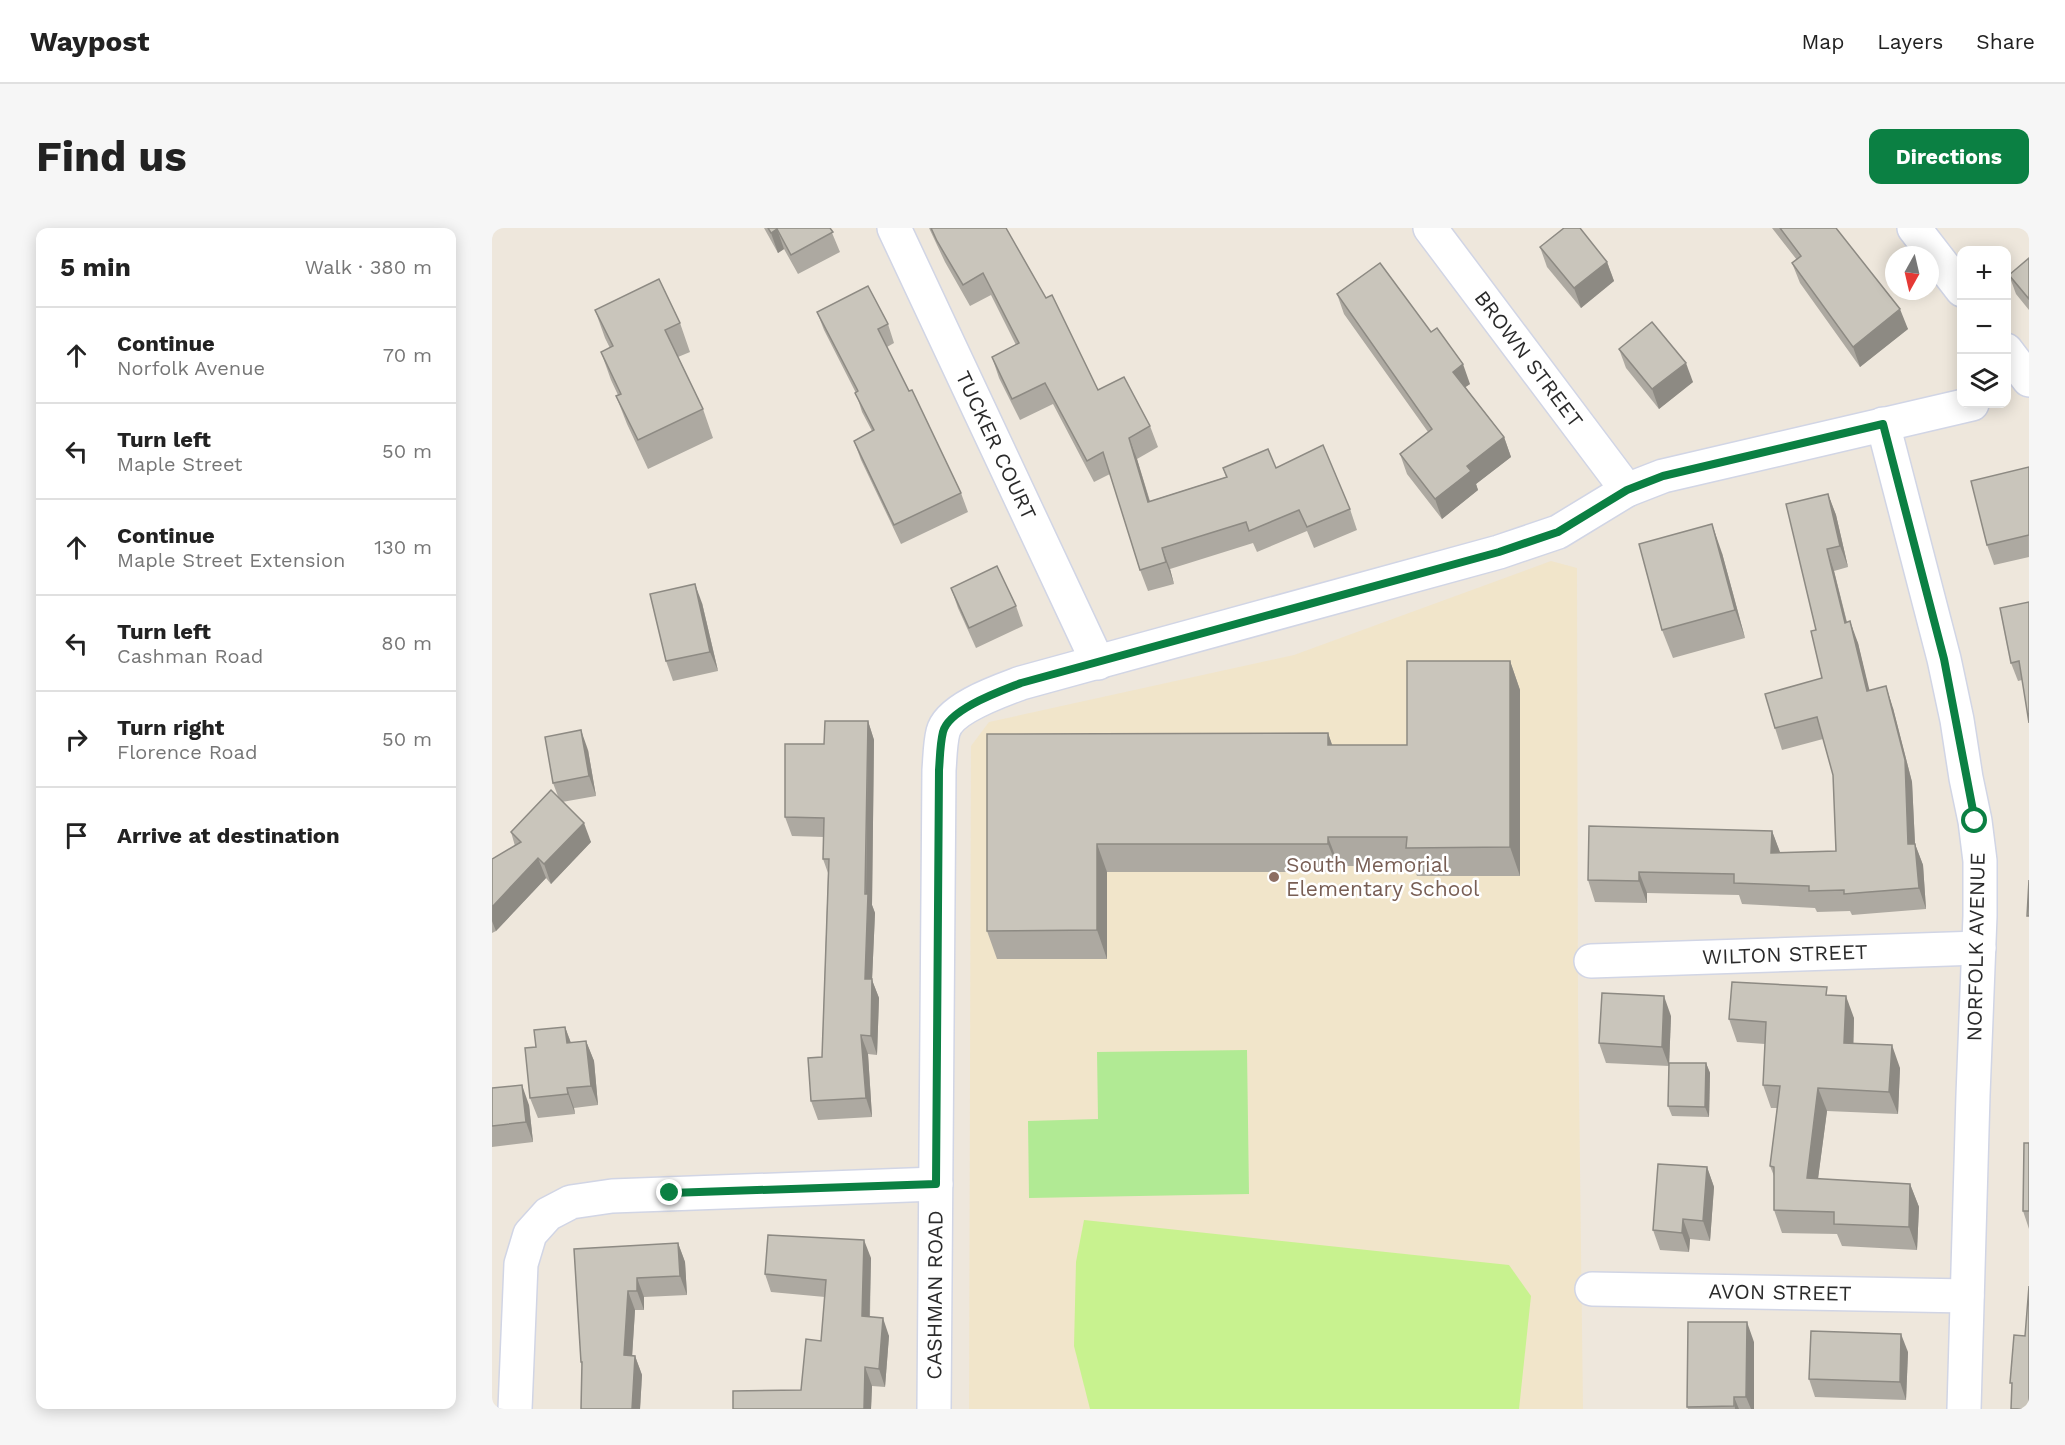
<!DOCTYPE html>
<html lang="en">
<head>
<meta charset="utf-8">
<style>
	body { margin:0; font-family:"Work Sans",sans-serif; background:#f6f6f6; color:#222 }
	.controls { position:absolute; right:18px; top:18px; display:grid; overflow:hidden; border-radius:12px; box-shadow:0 3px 15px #0003 }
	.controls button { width:54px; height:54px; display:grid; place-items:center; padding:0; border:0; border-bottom:2px solid #e0e0e0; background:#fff; color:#222; font:30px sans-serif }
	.compass { position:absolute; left:1393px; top:18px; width:54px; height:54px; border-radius:50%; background:#fff; box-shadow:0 3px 15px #0003; rotate:188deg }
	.stop { position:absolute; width:18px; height:18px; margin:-14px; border:4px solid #0b8043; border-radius:50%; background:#fff }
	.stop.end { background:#0b8043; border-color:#fff; box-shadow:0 2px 6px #0008 }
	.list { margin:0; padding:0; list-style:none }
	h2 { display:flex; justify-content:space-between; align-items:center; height:78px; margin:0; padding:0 24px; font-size:26px }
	h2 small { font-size:20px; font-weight:400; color:#767676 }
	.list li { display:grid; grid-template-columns:39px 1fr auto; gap:18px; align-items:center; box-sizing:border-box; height:96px; padding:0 24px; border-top:2px solid #e0e0e0 }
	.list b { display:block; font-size:22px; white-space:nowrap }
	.list p { margin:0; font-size:20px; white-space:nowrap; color:#767676 }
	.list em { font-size:20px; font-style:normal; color:#767676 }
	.icon { flex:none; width:33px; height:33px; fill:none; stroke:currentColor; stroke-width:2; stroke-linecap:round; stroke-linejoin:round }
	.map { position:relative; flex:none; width:1537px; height:1181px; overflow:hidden; border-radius:12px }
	header { display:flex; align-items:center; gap:36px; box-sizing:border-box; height:84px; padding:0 30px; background:#fff; border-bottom:2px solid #e0e0e0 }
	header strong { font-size:28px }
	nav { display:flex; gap:33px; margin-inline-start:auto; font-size:21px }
	.intro { display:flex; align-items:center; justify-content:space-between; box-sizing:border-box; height:144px; padding:0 36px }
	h1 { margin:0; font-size:42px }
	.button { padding:15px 27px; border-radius:12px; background:#0b8043; color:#fff; font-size:21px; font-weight:700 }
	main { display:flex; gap:36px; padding:0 36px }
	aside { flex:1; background:#fff; border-radius:12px; box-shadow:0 3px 15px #0003 }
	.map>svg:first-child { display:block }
	.education { fill:#f1e5ca }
	.park { fill:#b1ea94 }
	.pitch { fill:#c8f28f }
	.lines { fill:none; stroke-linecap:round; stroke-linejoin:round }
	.minor-casing { stroke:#d1d5e5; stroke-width:36 }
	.minor { stroke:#fff; stroke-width:33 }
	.wall { fill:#ada9a1 }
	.shaded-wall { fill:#8d8a83 }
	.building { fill:#c9c5bb; stroke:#8d8a83; stroke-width:1.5 }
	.route { stroke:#0b8043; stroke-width:8 }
	.education-dot { fill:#8d6e63; stroke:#fff; stroke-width:2 }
	.labels { text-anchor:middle; stroke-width:5; stroke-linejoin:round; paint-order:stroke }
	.street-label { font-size:21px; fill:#2b2b2b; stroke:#fff }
	.education-label { font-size:21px; fill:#785e54; stroke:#fff; text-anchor:start }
</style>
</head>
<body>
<header>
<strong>Waypost</strong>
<nav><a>Map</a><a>Layers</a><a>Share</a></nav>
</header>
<div class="intro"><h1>Find us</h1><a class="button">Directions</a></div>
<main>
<aside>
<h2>5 min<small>Walk · 380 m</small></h2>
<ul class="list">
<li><svg class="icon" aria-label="ahead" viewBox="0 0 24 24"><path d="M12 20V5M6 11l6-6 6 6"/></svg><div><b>Continue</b><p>Norfolk Avenue</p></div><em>70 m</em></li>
<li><svg class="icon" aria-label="left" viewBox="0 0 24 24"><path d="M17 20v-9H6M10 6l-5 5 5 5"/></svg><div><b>Turn left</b><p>Maple Street</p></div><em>50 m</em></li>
<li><svg class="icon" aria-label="ahead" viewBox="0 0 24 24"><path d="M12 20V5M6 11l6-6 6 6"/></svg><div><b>Continue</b><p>Maple Street Extension</p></div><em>130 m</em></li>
<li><svg class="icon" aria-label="left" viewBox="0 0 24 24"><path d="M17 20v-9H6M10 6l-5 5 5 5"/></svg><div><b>Turn left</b><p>Cashman Road</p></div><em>80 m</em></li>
<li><svg class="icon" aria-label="right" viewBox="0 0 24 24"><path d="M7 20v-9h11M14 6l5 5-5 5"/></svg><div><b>Turn right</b><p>Florence Road</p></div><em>50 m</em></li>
<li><svg class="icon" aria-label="arrive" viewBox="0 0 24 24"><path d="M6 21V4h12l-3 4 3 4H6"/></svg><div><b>Arrive at destination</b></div></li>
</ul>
</aside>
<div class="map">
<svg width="1537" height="1181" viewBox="0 0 1537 1181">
	<rect width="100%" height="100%" fill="#eee7dc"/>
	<polygon class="education" points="1059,333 1085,340 1086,779 1091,1181 477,1181 479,518 497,494 802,427"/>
	<polygon class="park" points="755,822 757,966 537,970 536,893 606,891 605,824"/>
	<polygon class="pitch" points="592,992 1017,1037 1039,1068 1027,1181 598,1181 582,1118 584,1034"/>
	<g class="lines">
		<defs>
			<g id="minor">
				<path id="s1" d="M402,0L606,435"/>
				<path id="s2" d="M938,0L1135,262"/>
				<polyline points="1422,0 1470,62"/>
				<polyline points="1514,122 1537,152"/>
				<polyline points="1391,196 1452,431 1465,492 1474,550 1483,593 1488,633 1488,688 1481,867 1472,1181"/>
				<path id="s3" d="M1099,733L1487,720"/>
				<path id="s4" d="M1100,1061L1475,1068"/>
				<polyline points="23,1181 29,1036 38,1006 56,986 79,974 120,968 444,956"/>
				<path id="s5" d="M442,1181L447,542C448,530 448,516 451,504C457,480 508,463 529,455L1007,324L1066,304L1135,262L1171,248L1480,176"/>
			</g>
		</defs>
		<use href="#minor" class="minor-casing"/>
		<use href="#minor" class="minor"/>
	</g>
	<g class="wall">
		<polygon points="272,0 338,0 348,24 306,46 292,21 286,25"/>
		<polygon points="437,0 514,0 606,162 658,198 666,219 645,231 658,273 734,249 731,240 784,240 858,281 865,302 822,320 815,303 765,324 761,315 678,341 682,356 656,363 648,342 618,246 602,254 561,176 528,192 507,150 500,129 524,117 499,67 478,78 453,34"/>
		<polygon points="1280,0 1344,0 1416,101 1368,139 1308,55 1300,35 1305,32"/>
		<polygon points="1048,19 1115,34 1122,53 1089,80 1055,39"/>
		<polygon points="1537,30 1537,82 1524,66 1517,47"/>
		<polygon points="845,66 978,156 973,159 1012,209 1019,229 984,256 986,262 950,291 915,246 908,226 936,204 852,86"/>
		<polygon points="103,82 188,95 198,124 186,129 211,181 221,210 156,241 135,196 124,168 126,167 119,152 109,124 118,120 113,110"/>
		<polygon points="325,84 396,96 402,115 395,119 469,265 476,284 409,316 369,232 362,213 380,203 370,184 364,165 332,102"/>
		<polygon points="1127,121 1201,154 1167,181 1134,140"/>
		<polygon points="1537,239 1537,329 1502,337 1495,317"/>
		<polygon points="1336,266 1344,287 1356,339 1342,343 1355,394 1366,415 1377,463 1401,480 1420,554 1423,616 1431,637 1434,681 1360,687 1358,683 1325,684 1323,680 1250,676 1247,667 1155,665 1155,675 1103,674 1096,652 1280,603 1288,625 1344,623 1341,547 1331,511 1290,522 1283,500 1330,450 1324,402"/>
		<polygon points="1230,325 1253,410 1181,430 1170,402"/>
		<polygon points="459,360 524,378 531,398 484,420 466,380"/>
		<polygon points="1537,374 1530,452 1526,453 1519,435"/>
		<polygon points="210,375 226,443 181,453 174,433"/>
		<polygon points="1018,433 1028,462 1028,648 925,648 921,638 847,638 847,644 615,644 615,731 505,731 495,703 495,506 836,505 840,517 915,517"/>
		<polygon points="376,493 382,512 380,677 383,685 380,752 387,770 385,827 376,826 380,889 326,892 319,873 330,829 336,645 331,631 332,609 300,608 293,589 332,516"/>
		<polygon points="96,522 104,568 70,574 99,614 59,656 54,650 4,703 0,705 0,631 23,618 19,604 67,571 61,555"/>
		<polygon points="1338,767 1362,790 1361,815 1408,840 1406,886 1335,883 1326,951 1418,956 1427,979 1425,1022 1350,1018 1345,1006 1290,1005 1282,982 1282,948 1278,938 1285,880 1279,880 1271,857 1273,816 1245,814 1237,791"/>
		<polygon points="1179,788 1177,838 1114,835 1107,815"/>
		<polygon points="73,799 79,815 94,813 102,833 106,877 82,880 83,886 46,890 38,870 44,819"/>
		<polygon points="1214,835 1218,845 1217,889 1180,888 1176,878"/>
		<polygon points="0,860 37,877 41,914 0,919"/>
		<polygon points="1537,915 1537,1001 1531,983"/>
		<polygon points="1215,939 1222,959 1218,1013 1198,1011 1197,1024 1168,1022 1161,1002"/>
		<polygon points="186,1015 193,1034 195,1067 152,1069 152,1082 143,1082 140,1128 143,1128 150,1147 148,1181 89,1181 90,1138 89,1134 82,1021"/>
		<polygon points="379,1030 378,1089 397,1108 393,1159 380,1158 379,1181 309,1162 329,1113 333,1069 279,1064 273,1046"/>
		<polygon points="1262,1114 1262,1181 1196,1181 1195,1179"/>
		<polygon points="1416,1124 1414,1172 1323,1169 1317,1151"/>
	</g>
	<g class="shaded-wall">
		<polygon points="285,1 292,21 286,25 279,5"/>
		<polygon points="1115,34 1122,53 1089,80 1082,60"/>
		<polygon points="1408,81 1416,101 1368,139 1361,119"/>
		<polygon points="1194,135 1201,154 1167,181 1160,161"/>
		<polygon points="971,136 978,156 968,163 961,144"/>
		<polygon points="1012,209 1019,229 984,256 986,262 950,291 943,271 975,238"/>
		<polygon points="637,210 645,231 664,295 656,274"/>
		<polygon points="1336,266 1344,287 1356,339 1348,318"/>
		<polygon points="1220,296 1230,325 1253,410 1243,382"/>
		<polygon points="670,320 678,341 682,356 674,334"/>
		<polygon points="1335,321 1342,343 1360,416 1353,395"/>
		<polygon points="203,356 210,375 226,443 218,424"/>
		<polygon points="1358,393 1366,415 1383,485 1375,463"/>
		<polygon points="1018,433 1028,462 1028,648 1018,619"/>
		<polygon points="1394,458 1401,480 1420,554 1423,616 1431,637 1434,681 1427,660 1416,616"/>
		<polygon points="376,493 382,512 380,677 383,685 380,752 387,770 385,827 379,808 373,751"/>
		<polygon points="89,502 96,522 104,568 97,548"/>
		<polygon points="836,505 846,534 836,517"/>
		<polygon points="92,595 99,614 59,656 52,636"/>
		<polygon points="1280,603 1288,624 1287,646 1279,625"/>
		<polygon points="836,609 847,638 847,644 836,616"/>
		<polygon points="605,616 615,644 615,731 605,702"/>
		<polygon points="46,630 54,650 4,703 0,693 0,679"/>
		<polygon points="1147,644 1155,665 1155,675 1147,653"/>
		<polygon points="1172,768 1179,788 1177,838 1170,819"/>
		<polygon points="1354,768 1362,790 1361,837 1352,815"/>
		<polygon points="73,799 80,818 75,815"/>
		<polygon points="369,807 376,826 380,889 374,870"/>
		<polygon points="94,813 102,833 106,877 99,858"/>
		<polygon points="1400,817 1408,840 1406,886 1397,864"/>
		<polygon points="1214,835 1218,845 1217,889 1213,879"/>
		<polygon points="30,857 37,877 41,914 34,894"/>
		<polygon points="75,860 82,880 83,886 76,866"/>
		<polygon points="1326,860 1335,883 1323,973 1315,950"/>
		<polygon points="1215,939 1222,959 1218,1013 1211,993"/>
		<polygon points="1418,956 1427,979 1425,1022 1417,999"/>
		<polygon points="1191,991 1198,1011 1197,1024 1190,1005"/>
		<polygon points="372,1012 379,1030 377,1107 370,1088"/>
		<polygon points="186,1015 193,1034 195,1067 188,1048"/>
		<polygon points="145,1050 152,1069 152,1082 145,1063"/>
		<polygon points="136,1063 143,1082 139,1146 132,1127"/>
		<polygon points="391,1090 397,1108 393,1159 387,1141"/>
		<polygon points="1255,1094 1262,1114 1262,1181 1259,1181 1254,1169"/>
		<polygon points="1409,1106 1416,1124 1414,1172 1408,1154"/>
		<polygon points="143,1128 150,1147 148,1181 140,1181"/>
		<polygon points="373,1139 380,1158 379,1181 372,1181"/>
		<polygon points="1242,1169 1247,1181 1243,1181"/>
	</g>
	<g class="building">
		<polygon points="276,0 338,0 341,4 299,27 285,1 279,5"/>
		<polygon points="439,0 514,0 554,70 560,67 606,162 632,149 658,198 637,210 656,274 735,249 731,240 776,221 784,240 831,217 858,281 815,299 807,282 757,303 754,294 670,320 674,334 648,342 611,224 595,233 553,155 520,171 500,129 527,115 491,45 471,57 445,13"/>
		<polygon points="1072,0 1088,0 1115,34 1082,60 1048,19"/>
		<polygon points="1288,0 1344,0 1408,81 1361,119 1300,35 1309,28"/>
		<polygon points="1537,30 1537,71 1517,47"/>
		<polygon points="888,35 939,104 945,100 971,136 961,144 1012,209 975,238 979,243 943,271 908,226 940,201 845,66"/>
		<polygon points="167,51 188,95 173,102 211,181 146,212 124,168 129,166 109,124 121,118 103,82"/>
		<polygon points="376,58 396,96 386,101 417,163 420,162 469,265 402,297 362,213 382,202 363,165 366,163 325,84"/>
		<polygon points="1160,94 1194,135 1160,161 1127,121"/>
		<polygon points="1537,239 1537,307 1495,317 1479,253"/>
		<polygon points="1336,266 1348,318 1335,321 1353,395 1358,393 1375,463 1394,458 1413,532 1416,616 1423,616 1427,660 1352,666 1352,662 1317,663 1317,658 1242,655 1242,646 1147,644 1147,653 1096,652 1097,598 1280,603 1279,625 1344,623 1341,547 1325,489 1283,500 1273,466 1330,450 1319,403 1324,402 1294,276"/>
		<polygon points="1220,296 1243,382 1170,402 1147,316"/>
		<polygon points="505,338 524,378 477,400 459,360"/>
		<polygon points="203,356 218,424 174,433 158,366"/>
		<polygon points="1537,374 1537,495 1527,433 1519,435 1508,380"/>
		<polygon points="915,433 1018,433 1018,619 914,620 915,609 836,609 836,616 605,616 605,702 495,703 495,506 836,505 836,517 915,517"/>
		<polygon points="333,493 376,493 373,666 376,666 373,751 380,751 379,808 369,807 374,870 319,873 316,830 330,829 337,631 331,631 332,590 293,589 293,516 332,516"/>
		<polygon points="89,502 97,548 61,555 53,509"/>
		<polygon points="59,562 92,595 52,636 46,630 0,679 0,631 29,614 19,604"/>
		<polygon points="1537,652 1537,688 1535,688"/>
		<polygon points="1240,754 1335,759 1334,767 1354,768 1352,815 1400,817 1397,864 1326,860 1315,950 1418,956 1417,999 1342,996 1342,984 1282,982 1282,939 1278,938 1288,858 1271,857 1274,794 1237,791"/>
		<polygon points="1110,765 1172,768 1170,819 1107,815"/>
		<polygon points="73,799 75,815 94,813 99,858 75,860 76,866 38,870 33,820 44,819 42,802"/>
		<polygon points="1177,835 1214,835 1213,879 1176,878"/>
		<polygon points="30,857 34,894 0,898 0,860"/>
		<polygon points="1532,915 1537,915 1537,983 1531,983"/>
		<polygon points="1166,936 1215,939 1211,993 1191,991 1190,1005 1161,1002"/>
		<polygon points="276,1007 372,1012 370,1088 391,1090 387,1141 373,1139 372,1181 241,1181 241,1163 309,1162 314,1111 329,1113 334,1052 273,1046"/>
		<polygon points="186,1015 188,1048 145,1050 145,1063 136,1063 132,1127 143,1128 140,1181 89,1181 90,1134 89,1134 82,1021"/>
		<polygon points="1537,1058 1537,1181 1519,1181 1520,1155 1518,1155 1522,1107 1533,1108"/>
		<polygon points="1196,1094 1255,1094 1254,1169 1242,1169 1242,1178 1195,1179"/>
		<polygon points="1319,1103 1409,1106 1408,1154 1317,1151"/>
	</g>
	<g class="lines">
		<path class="route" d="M178,965L444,956L447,542C448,530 448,516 451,504C457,481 509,463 529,455L1007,324L1066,304L1135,262L1171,248L1391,196L1452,431L1483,593"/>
	</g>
	<circle class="education-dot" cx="782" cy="649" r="6"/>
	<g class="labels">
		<g class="street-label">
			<text dy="7" stroke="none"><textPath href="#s2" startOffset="164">BROWN STREET</textPath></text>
			<text dy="7" stroke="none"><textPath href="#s1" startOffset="240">TUCKER COURT</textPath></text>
			<text transform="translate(1484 719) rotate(-89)" y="7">NORFOLK AVENUE</text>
			<text dy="7" stroke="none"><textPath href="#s3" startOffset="194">WILTON STREET</textPath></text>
			<text dy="7" stroke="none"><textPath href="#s4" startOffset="188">AVON STREET</textPath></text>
			<text dy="7" stroke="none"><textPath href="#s5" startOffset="114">CASHMAN ROAD</textPath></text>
		</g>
		<g class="education-label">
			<text x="794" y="644">South Memorial<tspan x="794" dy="24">Elementary School</tspan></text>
		</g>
	</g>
</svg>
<div class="controls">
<button>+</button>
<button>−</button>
<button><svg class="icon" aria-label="layers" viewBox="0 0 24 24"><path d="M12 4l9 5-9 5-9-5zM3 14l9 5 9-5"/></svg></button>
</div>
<svg class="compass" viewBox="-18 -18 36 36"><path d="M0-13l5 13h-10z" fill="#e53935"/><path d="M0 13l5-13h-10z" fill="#767676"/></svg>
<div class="stop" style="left:1483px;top:593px"></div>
<div class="stop end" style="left:178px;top:965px"></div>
</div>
</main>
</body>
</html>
